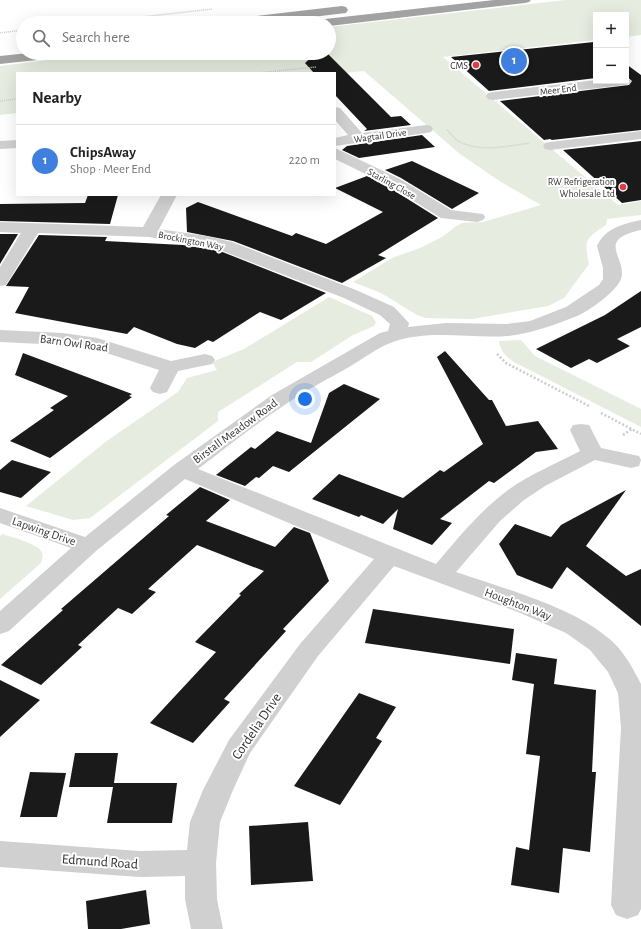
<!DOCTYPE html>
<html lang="en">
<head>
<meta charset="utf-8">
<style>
	body { margin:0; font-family:"Alegreya Sans",sans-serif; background:#f2f2f2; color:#222 }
	.controls { position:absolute; right:12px; top:12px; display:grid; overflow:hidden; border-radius:0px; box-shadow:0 4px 16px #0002 }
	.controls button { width:36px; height:36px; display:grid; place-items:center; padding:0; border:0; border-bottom:1px solid #e0e0e0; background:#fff; color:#222; font:20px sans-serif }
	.you { position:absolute; left:305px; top:399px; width:14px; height:14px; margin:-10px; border:3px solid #fff; border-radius:50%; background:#1a73e8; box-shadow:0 0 0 6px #1a73e833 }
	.badge { display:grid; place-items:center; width:26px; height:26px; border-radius:50%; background:#e63946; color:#fff; font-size:13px; font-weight:700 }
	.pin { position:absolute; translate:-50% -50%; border:2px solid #fff; box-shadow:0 1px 4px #0006 }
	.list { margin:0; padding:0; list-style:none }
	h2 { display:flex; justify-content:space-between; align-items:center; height:52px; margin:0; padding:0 16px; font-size:17px }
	h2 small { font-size:13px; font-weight:400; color:#767676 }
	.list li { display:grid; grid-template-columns:26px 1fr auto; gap:12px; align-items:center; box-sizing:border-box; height:72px; padding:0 16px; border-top:1px solid #e0e0e0 }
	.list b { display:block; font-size:15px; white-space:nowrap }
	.list p { margin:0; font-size:13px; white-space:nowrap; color:#767676 }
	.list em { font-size:13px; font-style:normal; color:#767676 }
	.icon { flex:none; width:22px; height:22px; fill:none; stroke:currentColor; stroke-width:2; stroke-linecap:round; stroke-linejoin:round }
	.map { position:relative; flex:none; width:641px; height:929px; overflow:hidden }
	.search { position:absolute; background:#fff; box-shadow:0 4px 16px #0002; left:16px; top:16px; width:320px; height:44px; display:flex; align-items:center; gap:10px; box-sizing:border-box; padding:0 14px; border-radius:22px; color:#767676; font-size:15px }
	.panel { position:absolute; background:#fff; box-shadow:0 4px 16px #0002; left:16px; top:72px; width:320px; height:124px; border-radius:0px }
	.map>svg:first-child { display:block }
	.green { fill:#e6ecdf }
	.building { fill:#1a1a1a }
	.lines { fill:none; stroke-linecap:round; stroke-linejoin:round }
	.path-far1 { stroke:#cdcdcd; stroke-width:1.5; stroke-dasharray:1 1; stroke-linecap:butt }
	.path { stroke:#cdcdcd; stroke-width:2.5; stroke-dasharray:2 2; stroke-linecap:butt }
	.minor { fill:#d0d0d0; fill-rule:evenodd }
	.trunk { fill:#a2a2a2; fill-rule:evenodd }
	.poi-dot { fill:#e63946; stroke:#fff; stroke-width:1.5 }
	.labels { text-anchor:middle; stroke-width:4; stroke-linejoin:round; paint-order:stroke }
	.far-poi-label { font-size:10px; fill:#333; stroke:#fff; text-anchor:end }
	.far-street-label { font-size:10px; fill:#333; stroke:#fff }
	.street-label { font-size:12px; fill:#333; stroke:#fff }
	.near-street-label { font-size:14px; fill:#333; stroke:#fff }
</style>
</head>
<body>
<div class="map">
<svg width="641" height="929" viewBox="0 0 641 929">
	<rect width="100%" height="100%" fill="#fff"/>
	<g class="green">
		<path d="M566,0H641V35L626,37V15H596V40L443,57L618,205L641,201V215L607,219L606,225C585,239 584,239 589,264L564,298L548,306L472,319L426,318L417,315L381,293L353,282L392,258L420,248L442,237L455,227L462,223L483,222L541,205L501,182L460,154L364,71L335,74V73H17V113L0,115V66L105,53H329V27Z"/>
		<polygon points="329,297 372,316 376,322 374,326 353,335 311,362 297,362 218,412 218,421 90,518 73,520 26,506 108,440 178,392 187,378 217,370 212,362 244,349"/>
		<path d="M521,340L535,356L641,409V427L514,362C505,356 501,352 499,341Z"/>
		<path d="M2,534C11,537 36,543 41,551C44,555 42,559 41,563L0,599V536Z"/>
	</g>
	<g class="building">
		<polygon points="594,42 596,43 596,78 489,91 451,57"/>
		<polygon points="316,53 327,53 391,117 401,116 411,125 364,131 367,129 335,95 335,73 314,73 305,63"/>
		<polygon points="626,64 641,75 641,130 552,140 550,139 544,140 500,101 629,85 632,81 626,76"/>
		<polygon points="422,135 435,147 359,158 342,150 347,146"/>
		<polygon points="641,141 641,200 622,203 563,150"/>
		<polygon points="412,161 479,193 452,209 401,178 385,170"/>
		<polygon points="367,176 387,186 438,218 378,255 386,258 342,283 233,241 187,232 186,208 198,202 292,236 296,233 326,244 383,212 335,188"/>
		<polygon points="88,195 118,195 110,224 0,221 0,204 85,203"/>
		<polygon points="0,234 18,234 0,264"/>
		<polygon points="39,235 107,237 105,241 183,245 220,251 326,293 281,320 260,312 213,342 208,340 195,348 177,344 134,327 127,334 15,313 29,287 6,286"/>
		<polygon points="641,291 641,327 617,339 630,346 597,363 589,359 571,368 536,349 605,315"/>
		<polygon points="445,351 489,400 492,400 506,426 538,421 558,449 536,452 494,483 489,481 440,519 452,523 432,545 393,529 398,509 383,524 361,515 359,517 312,499 339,474 403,498 440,470 444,472 483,444 437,357"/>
		<polygon points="23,353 132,394 129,396 132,397 50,458 10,441 54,410 50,408 68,396 15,375"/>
		<polygon points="344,384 380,399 289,472 273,466 259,478 256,477 245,486 216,475 251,447 255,449 277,431 311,443 329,393"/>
		<polygon points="12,460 51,472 21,498 0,492 0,470"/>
		<polygon points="200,487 230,500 206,521 275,547 294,527 310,533 329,581 283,629 286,631 224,699 230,702 193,743 150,723 216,652 195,642 241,595 239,594 264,571 197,545 148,589 156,592 132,614 118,608 78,645 82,647 41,685 1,665 63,610 61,609 169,516 166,515"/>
		<polygon points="626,490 586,546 626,576 641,569 641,626 567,567 552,589 517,575 499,544 515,524 551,537 561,525"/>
		<polygon points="373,609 514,629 510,664 365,643"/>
		<polygon points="516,653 557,659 554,684 596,690 592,772 596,772 590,852 563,848 559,893 511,885 516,847 529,850 540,756 526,754 534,684 512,680"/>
		<polygon points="0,680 40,700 0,737"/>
		<polygon points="359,693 396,707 376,738 382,741 340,805 294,786"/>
		<polygon points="75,753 118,753 114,783 177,783 172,823 107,823 113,787 69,787"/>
		<polygon points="30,772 66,773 57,817 20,817"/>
		<polygon points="308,822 313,881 251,885 249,826"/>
		<polygon points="146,890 150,924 121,929 88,929 86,901"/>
	</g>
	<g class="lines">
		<g class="path-far1">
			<polyline points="88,23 212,9"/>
			<polyline points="0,33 23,30"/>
			<polyline points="257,73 316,67"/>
			<polyline points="0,101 17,99"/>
			<path d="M447,130C451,134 454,138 458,141C480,153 507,146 530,143"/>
		</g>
		<g class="path">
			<polyline points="497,354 506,363 589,406"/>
			<polyline points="601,413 641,434"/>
			<polyline points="623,435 632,429"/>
		</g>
		<g class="minor">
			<polygon points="626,77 631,81 629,84 624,85 493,100 488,99 486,96 488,93 493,92 596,80 626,81"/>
			<polygon points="335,107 340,108 362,133 426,125 431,126 433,129 431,132 426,133 335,146 335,138 348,135 335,120"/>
			<polygon points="641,131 641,139 550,150 545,149 543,146 545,143 550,142"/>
			<polygon points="17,140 17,148 0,149 0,141"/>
			<polygon points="335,148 400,179 451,210 483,214 485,217 483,220 477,222 441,218 388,185 335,159"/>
			<path d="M161,195H177L159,229L206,236L232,242L356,290L394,307L409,323L408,327L446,323L507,324L530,321L566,307L599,285L603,279V268L597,246C605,228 623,224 641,220V230C594,240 628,258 621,279C616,292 589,311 577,316C555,325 532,333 508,336C470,339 430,329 393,342C380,346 361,360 349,367C328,379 306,390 286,404C256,424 227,447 198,469L436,564C458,538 480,511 508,490C530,474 556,464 580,451L570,430L573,425L581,424L589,425L601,448L639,456L641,460L639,466L631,468L595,460L545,486L524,500L500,521L456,572C502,588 570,606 607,637C623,649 632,667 641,684V909L638,915L627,919L616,915L611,905L621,728L618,693L608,672L590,650L566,633L518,612L394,566L318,656L250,753L233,790L220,822L216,863L217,899L223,929H191L185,899V876L140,877L0,867V841L140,851L187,850L190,822L203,790L229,740L300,644L374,559L185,479L96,551L9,631L0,634V611L71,548L0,523V508L85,537L174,465L272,395L380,333L388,331L390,324L380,315L344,298L220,250L149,237L38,233L6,285L0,286V267L21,233L0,232V222L143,227Z"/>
			<polygon points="0,330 63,333 97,338 171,361 205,354 212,356 215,360 212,364 178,371 167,392 160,394 153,392 150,388 159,370 94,349 63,345 0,342"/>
		</g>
		<g class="trunk">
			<polygon points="494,0 531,0 529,2 525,3 329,26 329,23 319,23 321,20 325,19"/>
			<polygon points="342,6 346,7 348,10 346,13 261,23 224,23 226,20 230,19"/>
			<polygon points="29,53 70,53 69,56 64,57 0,64 0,56"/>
		</g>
	</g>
	<g class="poi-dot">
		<circle cx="476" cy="65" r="4"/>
		<circle cx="623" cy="187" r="4"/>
	</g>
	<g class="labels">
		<g class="far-poi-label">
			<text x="468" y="69">CMS</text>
			<text x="615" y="185">RW Refrigeration<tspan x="615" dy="12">Wholesale Ltd</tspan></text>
		</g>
		<g class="far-street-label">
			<text transform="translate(558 89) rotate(-7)" y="4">Meer End</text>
			<text transform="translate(380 135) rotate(-8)" y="4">Wagtail Drive</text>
			<text transform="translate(392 183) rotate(29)" y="4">Starling Close</text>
			<text transform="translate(191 240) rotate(11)" y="4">Brockington Way</text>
		</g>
		<g class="street-label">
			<text transform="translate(74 343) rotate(8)" y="4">Barn Owl Road</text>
			<text transform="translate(235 431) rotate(-36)" y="4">Birstall Meadow Road</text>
			<text transform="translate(44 531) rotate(19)" y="4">Lapwing Drive</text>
			<text transform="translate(518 604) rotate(21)" y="4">Houghton Way</text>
		</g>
		<g class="near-street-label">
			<text transform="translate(256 726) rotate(-56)" y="5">Cordelia Drive</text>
			<text transform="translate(100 861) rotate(4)" y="5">Edmund Road</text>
		</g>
	</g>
</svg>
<div class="controls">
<button>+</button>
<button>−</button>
</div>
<div class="you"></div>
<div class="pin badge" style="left:514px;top:61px;background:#3f7fe0">1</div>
<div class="search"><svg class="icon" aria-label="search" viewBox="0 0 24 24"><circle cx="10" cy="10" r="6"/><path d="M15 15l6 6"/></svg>Search here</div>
<section class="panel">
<h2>Nearby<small></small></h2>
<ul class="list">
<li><span class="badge" style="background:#3f7fe0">1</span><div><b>ChipsAway</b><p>Shop · Meer End</p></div><em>220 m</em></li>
</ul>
</section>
</div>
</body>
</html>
